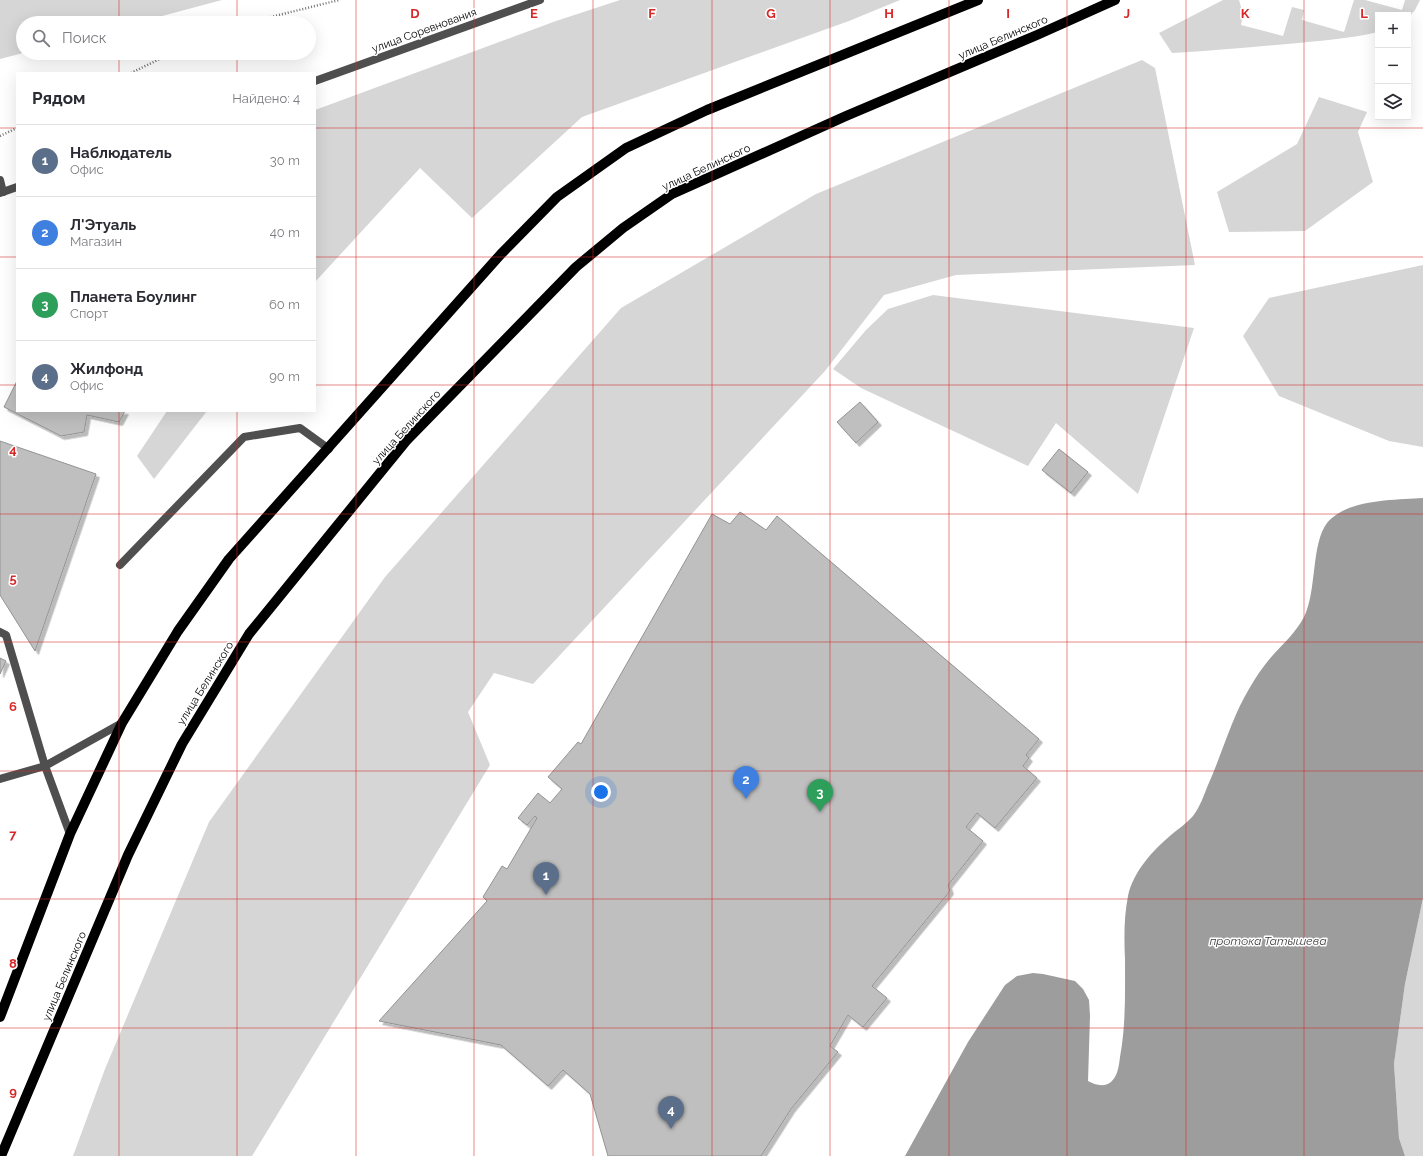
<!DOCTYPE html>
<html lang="ru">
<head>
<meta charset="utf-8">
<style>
	body { margin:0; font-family:Raleway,sans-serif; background:#f7f7f7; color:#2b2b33 }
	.controls { position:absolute; right:12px; top:12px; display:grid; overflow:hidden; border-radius:0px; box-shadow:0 4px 16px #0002 }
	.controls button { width:36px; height:36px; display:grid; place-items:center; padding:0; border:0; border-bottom:1px solid #e1e1e2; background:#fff; color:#2b2b33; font:20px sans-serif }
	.you { position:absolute; left:601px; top:792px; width:14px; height:14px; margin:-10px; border:3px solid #fff; border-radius:50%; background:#1a73e8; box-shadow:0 0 0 6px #1a73e833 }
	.badge { display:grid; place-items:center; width:26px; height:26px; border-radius:50%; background:#7c3aed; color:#fff; font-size:13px; font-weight:700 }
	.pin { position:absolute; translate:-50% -33px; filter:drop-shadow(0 1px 2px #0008) }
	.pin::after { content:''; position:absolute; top:21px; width:14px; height:12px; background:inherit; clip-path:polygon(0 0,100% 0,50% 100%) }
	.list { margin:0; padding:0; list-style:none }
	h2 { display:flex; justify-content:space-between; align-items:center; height:52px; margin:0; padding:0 16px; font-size:17px }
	h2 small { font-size:13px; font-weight:400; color:#7c7c81 }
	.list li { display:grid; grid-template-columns:26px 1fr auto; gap:12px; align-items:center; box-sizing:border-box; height:72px; padding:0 16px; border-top:1px solid #e1e1e2 }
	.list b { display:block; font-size:15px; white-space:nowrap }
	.list p { margin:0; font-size:13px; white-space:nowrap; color:#7c7c81 }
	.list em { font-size:13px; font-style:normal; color:#7c7c81 }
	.icon { flex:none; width:22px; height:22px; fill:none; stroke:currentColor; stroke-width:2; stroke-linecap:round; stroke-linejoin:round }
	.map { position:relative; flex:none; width:1423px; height:1156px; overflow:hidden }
	.search { position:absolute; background:#fff; box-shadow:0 4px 16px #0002; left:16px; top:16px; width:300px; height:44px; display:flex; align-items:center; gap:10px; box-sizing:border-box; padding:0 14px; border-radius:22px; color:#7c7c81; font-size:15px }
	.panel { position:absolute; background:#fff; box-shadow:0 4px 16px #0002; left:16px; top:72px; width:300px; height:340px; border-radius:0px }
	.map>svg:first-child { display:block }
	.green { fill:#d6d6d6 }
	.water { fill:#9d9d9d }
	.building { fill:#bfbfbf; stroke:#939393; filter:url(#shadow) }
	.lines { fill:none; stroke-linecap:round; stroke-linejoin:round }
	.path { stroke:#717171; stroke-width:2.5; stroke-dasharray:1 2; stroke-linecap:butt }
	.lane { stroke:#4f4f4f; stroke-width:8 }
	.street { stroke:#4f4f4f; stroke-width:8 }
	.primary { stroke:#000; stroke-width:10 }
	.grid { fill:none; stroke:#d62828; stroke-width:1; stroke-opacity:0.55 }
	.labels { text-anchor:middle; stroke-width:3; stroke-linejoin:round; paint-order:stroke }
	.street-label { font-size:11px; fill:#000; stroke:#fff }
	.water-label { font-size:12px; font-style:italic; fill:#3e3e3e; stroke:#fff }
	.grid-label { font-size:13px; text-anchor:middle; font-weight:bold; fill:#d62828; stroke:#fff; stroke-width:3; stroke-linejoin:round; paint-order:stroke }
</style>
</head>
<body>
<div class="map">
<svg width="1423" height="1156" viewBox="0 0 1423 1156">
	<defs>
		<filter id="shadow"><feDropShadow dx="3.5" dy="3.5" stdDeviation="0" flood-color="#0004"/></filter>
	</defs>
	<rect width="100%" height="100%" fill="#fff"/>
	<g class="green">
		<polygon points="0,0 222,0 136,23 23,23 23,53 0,59"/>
		<polygon points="620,0 900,0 849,21 582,117 472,218 420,168 315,282 315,110 556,21"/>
		<path d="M1223,0H1239L1243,14L1241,25L1283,36L1292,7L1304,10L1302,20L1344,32L1354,0H1365L1402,10L1405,0H1420L1415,10L1408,18V15H1378V32C1348,39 1318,41 1287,44C1249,47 1210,51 1172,53L1159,33Z"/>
		<polygon points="1142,60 1155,68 1195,265 956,275 884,295 825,371 533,684 494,673 468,712 490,765 252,1156 73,1156 105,1069 209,822 385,577 621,308 816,194"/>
		<polygon points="1319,97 1367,112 1358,132 1373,182 1305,231 1229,232 1217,192 1297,144"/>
		<polygon points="1423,265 1423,447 1389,441 1279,396 1243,336 1269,298"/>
		<polygon points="933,295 1194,328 1138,494 1056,423 1028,466 861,388 833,369 866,330 888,309"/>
		<polygon points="167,411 207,411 154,479 137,456"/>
		<polygon points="1423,898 1423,1156 1405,1156 1399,1138 1394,1064 1405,984"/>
	</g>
	<path class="water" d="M1423,498V898L1405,984L1394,1064L1399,1138L1405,1156H905L968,1042L1005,985L1017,976L1033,973L1043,974L1075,981L1083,989L1089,1000L1090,1016L1088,1081C1095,1085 1105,1088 1112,1081C1118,1075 1119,1065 1120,1057C1126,1025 1125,992 1125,959C1124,938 1124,916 1128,896C1133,872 1153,850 1171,835C1178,829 1187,823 1193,816C1200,807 1204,795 1208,785C1222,754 1232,717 1249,689C1256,677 1264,665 1273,655C1284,643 1296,632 1304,617C1317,591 1311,544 1327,523C1347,499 1394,500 1423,498Z"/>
	<g class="building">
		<polygon points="17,381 17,411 125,411 119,422 87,415 84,432 61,436 4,407"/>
		<polygon points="860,402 878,422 856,443 837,422"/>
		<polygon points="0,441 96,474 35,651 0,595"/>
		<polygon points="1059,449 1088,472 1071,493 1042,470"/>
		<polygon points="740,512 766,530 777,516 1039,739 1026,755 1029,758 1023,766 1037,778 995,828 977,813 966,827 983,841 948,885 950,891 872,986 887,998 863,1027 848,1015 830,1046 838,1052 791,1109 761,1156 608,1156 590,1094 563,1070 548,1086 501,1045 379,1021 487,901 483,897 502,866 507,869 537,818 535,816 527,825 518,818 538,793 550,803 562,789 548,777 578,742 581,744 712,514 730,524"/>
		<polygon points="0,658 6,661 0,674"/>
	</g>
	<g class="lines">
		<g class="path">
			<polyline points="247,23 339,0"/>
			<polyline points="131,73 172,53"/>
			<polyline points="0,136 17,128"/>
		</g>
		<g class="lane">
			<polyline points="120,565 244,437 300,428 329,449"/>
			<polyline points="0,632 6,635 45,766 0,779"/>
			<polyline points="70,834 45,766 122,723"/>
		</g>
		<g class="street">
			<polyline points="315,81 540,0"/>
			<polyline points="0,180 3,192"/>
			<polyline points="0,193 17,187"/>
		</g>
		<g class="primary">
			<polyline points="0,1017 70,834 122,723 178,631 229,559 501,254 557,197 626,148 707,110 978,0"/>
			<polyline points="1,1156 128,855 182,744 249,634 406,441 576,267 623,228 672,194 846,116 1037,35 1115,0"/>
		</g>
	</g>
	<path class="grid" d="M119,0V23M237,0V23M356,0V1156M474,0V1156M593,0V1156M712,0V1156M830,0V1156M949,0V1156M1067,0V1156M1186,0V1156M1304,0V1156M119,53V73M237,53V73M0,128H17M315,128H1423M0,257H17M315,257H1423M0,385H17M315,385H1423M119,411V1156M237,411V1156M0,514H1423M0,642H1423M0,771H1423M0,899H1423M0,1028H1423"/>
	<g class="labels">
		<g class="street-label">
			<text transform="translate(424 30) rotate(-20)" y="4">улица Соревнования</text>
			<text transform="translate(1003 37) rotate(-23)" y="4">улица Белинского</text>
			<text transform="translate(706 167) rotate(-25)" y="4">улица Белинского</text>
			<text transform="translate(406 427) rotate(-48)" y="4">улица Белинского</text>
			<text transform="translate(205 683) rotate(-58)" y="4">улица Белинского</text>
			<text transform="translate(64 976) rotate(-67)" y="4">улица Белинского</text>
		</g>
		<g class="water-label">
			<text x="1268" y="945">протока Татышева</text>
		</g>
	</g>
	<g class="grid-label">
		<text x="415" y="18">D</text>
		<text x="534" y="18">E</text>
		<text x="652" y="18">F</text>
		<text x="771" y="18">G</text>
		<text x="889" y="18">H</text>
		<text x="1008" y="18">I</text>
		<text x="1127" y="18">J</text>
		<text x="1245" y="18">K</text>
		<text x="1364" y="18">L</text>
		<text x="13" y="454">4</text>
		<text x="13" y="583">5</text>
		<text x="13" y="711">6</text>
		<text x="13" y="839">7</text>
		<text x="13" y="968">8</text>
		<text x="13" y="1096">9</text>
	</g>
</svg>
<div class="controls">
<button>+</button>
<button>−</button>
<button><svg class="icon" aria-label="layers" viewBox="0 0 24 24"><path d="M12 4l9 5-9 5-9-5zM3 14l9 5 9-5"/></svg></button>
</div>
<div class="you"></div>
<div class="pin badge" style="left:546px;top:895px;background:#5c6f8a">1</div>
<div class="pin badge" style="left:746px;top:799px;background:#3f7fe0">2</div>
<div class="pin badge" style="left:820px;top:812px;background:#2e9e5b">3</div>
<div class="pin badge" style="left:671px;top:1129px;background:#5c6f8a">4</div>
<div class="search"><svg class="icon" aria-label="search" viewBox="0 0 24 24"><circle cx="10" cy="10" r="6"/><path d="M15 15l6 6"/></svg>Поиск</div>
<section class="panel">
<h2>Рядом<small>Найдено: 4</small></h2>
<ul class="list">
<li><span class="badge" style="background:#5c6f8a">1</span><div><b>Наблюдатель</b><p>Офис</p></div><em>30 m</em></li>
<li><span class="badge" style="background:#3f7fe0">2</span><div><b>Л'Этуаль</b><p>Магазин</p></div><em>40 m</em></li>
<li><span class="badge" style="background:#2e9e5b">3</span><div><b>Планета Боулинг</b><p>Спорт</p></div><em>60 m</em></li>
<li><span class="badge" style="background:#5c6f8a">4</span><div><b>Жилфонд</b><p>Офис</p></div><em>90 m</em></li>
</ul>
</section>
</div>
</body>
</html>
